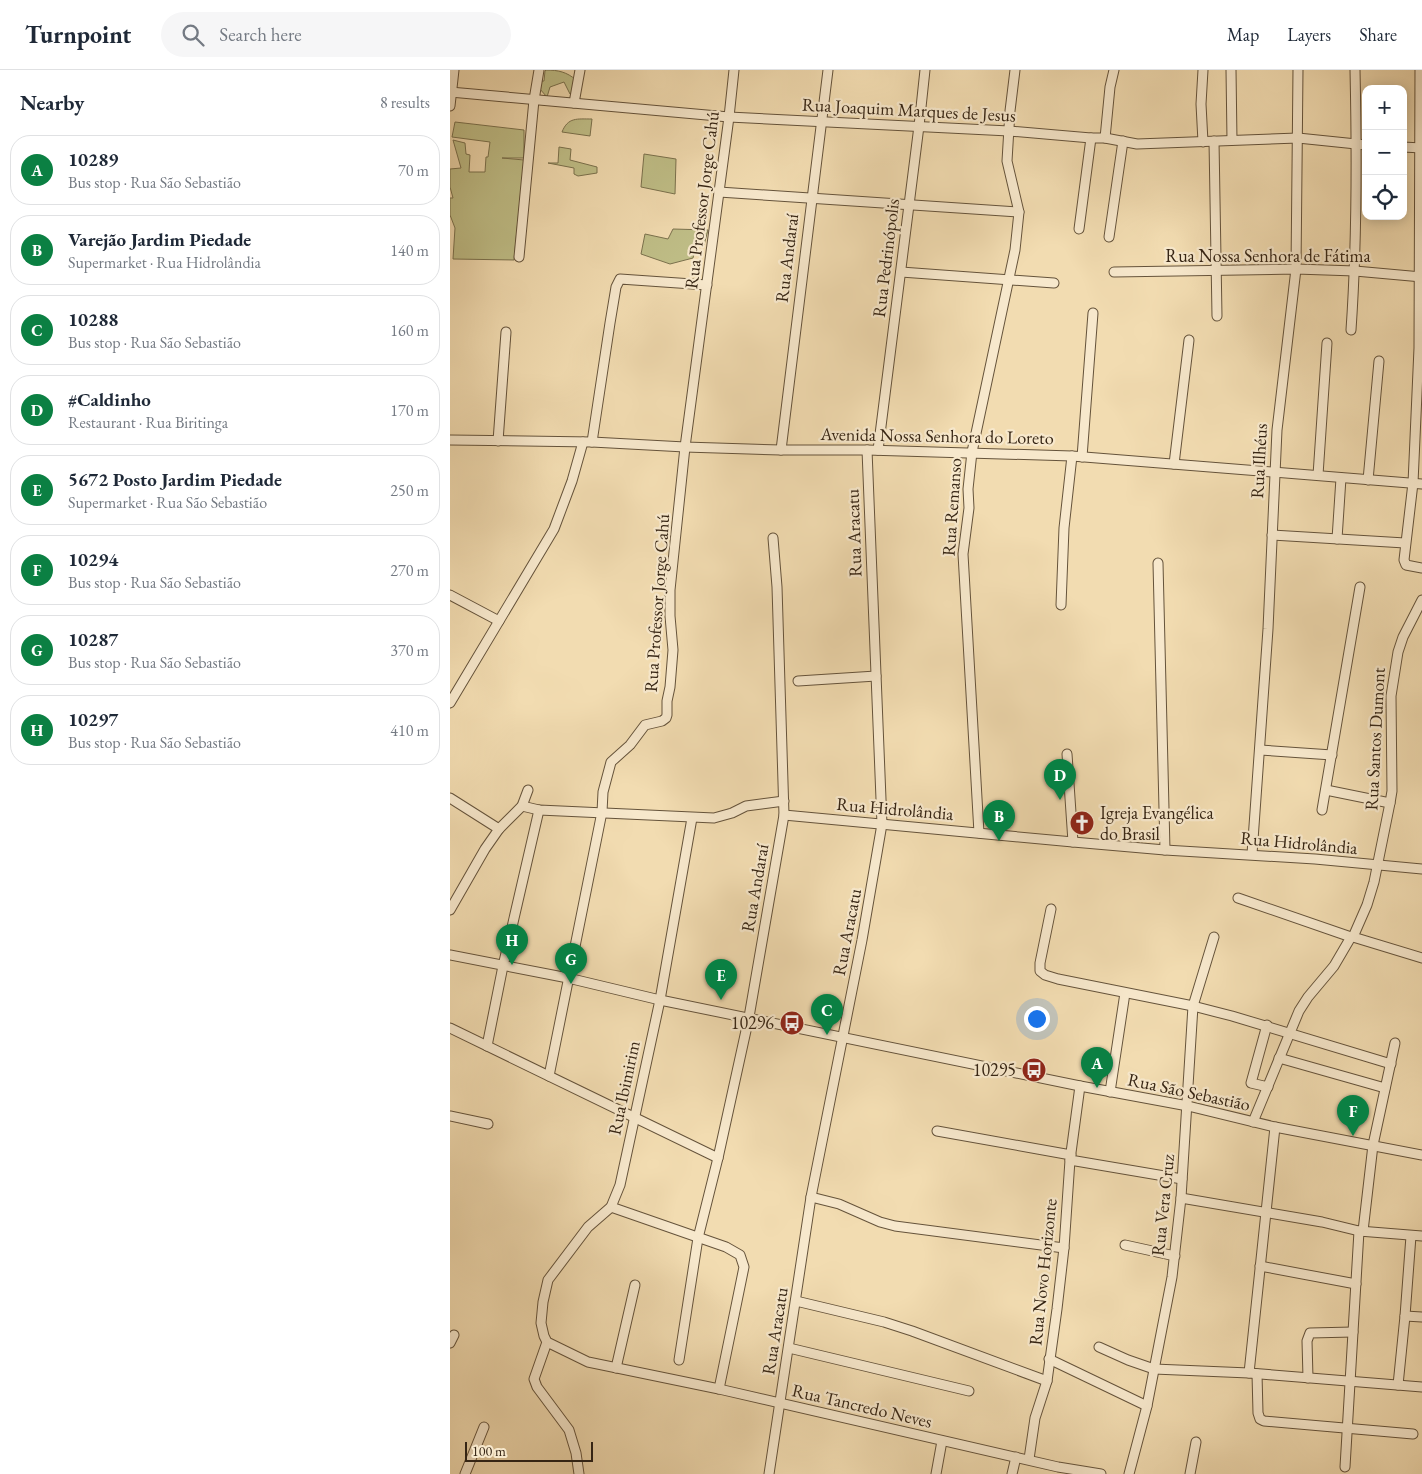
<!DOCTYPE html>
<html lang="en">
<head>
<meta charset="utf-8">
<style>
	body { margin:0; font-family:"EB Garamond",serif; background:#f6f6f7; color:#1f2937 }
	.controls { position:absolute; right:15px; top:15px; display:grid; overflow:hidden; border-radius:10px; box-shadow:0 2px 12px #0003 }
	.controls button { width:45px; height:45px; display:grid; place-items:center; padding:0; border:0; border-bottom:1px solid #e0e1e3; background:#fff; color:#1f2937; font:25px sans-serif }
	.scale { position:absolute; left:15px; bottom:12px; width:128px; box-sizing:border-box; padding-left:5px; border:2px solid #362514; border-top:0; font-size:14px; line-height:18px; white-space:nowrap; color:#362514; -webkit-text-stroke:4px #f7e8cc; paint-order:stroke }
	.you { position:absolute; left:586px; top:948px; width:18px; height:18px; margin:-12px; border:4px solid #fff; border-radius:50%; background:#1a73e8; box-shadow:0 0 0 8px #1a73e833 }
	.badge { display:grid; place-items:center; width:32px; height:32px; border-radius:50%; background:#0b8043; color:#fff; font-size:16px; font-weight:700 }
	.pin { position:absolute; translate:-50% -41px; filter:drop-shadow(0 1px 2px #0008) }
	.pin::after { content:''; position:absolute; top:26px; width:18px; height:15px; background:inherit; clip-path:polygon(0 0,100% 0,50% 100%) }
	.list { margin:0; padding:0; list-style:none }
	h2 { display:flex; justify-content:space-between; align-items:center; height:65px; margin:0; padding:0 20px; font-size:21px }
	h2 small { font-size:16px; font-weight:400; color:#747a83 }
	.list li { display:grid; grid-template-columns:32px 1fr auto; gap:15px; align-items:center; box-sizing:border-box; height:70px; margin:0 10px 10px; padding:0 10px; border:1px solid #e0e1e3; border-radius:20px }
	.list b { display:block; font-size:19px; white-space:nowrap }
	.list p { margin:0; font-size:16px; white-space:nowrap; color:#747a83 }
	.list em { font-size:16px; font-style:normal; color:#747a83 }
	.icon { flex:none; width:28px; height:28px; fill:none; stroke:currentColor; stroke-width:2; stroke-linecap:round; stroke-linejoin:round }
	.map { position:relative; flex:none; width:972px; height:1404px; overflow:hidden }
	header { display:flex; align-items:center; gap:30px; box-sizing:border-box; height:70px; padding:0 25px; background:#fff; border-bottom:1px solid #e0e1e3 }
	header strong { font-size:24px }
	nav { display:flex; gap:28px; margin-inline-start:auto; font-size:18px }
	.search { width:350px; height:45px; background:#f6f6f7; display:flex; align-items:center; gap:12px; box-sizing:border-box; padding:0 18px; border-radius:28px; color:#747a83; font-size:19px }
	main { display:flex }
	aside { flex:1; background:#fff }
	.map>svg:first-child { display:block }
	.green { fill:#c0bf88; stroke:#7b724e }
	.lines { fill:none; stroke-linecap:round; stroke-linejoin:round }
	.minor-casing { stroke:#65533b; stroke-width:11 }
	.minor { stroke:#f7e8cc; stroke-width:9 }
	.labels { text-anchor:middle; stroke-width:4.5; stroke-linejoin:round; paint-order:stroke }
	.street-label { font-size:18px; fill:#362514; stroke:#f7e8cc }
	.poi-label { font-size:18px; fill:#362514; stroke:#f7e8cc; text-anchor:end }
</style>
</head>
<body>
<header>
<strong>Turnpoint</strong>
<div class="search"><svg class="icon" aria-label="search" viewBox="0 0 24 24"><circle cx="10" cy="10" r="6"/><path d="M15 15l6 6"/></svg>Search here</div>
<nav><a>Map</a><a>Layers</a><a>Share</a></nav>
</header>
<main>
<aside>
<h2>Nearby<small>8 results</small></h2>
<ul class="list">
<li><span class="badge">A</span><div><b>10289</b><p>Bus stop · Rua São Sebastião</p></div><em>70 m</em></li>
<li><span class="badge">B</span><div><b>Varejão Jardim Piedade</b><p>Supermarket · Rua Hidrolândia</p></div><em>140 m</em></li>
<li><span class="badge">C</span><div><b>10288</b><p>Bus stop · Rua São Sebastião</p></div><em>160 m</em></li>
<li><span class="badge">D</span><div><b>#Caldinho</b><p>Restaurant · Rua Biritinga</p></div><em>170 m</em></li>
<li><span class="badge">E</span><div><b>5672 Posto Jardim Piedade</b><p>Supermarket · Rua São Sebastião</p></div><em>250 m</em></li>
<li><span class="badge">F</span><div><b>10294</b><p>Bus stop · Rua São Sebastião</p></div><em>270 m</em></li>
<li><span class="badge">G</span><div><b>10287</b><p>Bus stop · Rua São Sebastião</p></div><em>370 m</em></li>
<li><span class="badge">H</span><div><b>10297</b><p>Bus stop · Rua São Sebastião</p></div><em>410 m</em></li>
</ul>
</aside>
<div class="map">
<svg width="972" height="1404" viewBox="0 0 972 1404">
	<rect width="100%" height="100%" fill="#f2dcb1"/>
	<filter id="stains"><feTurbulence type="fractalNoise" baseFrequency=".004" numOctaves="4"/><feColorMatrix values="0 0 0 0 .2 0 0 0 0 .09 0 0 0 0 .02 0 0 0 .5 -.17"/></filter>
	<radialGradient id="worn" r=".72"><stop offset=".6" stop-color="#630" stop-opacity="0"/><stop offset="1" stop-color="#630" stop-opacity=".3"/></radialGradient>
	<g class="green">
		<path d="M96,0C108,0 117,2 126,10L123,21L120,24L114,12L100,17L97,27L89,18L92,11H94L95,1Z"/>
		<path d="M142,49L140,66L112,62C118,47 127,49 142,49Z"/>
		<polygon points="5,52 74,60 74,88 52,88 74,90 64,190 3,189 5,158 0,145 0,128 3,128 0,117 0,99 11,98 3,70 15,73 16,84 20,85 19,102 35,102 36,87 38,87 40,72 2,67"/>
		<polygon points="109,77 121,79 120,90 147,97 147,103 128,106 124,104 124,98 98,93 108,93"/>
		<polygon points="194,84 226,89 225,124 191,117"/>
		<polygon points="223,159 258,160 254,175 246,176 243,188 220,194 191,184 195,164 218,169"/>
	</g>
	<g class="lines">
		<defs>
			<g id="minor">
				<polyline points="781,0 782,70"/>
				<polyline points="970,0 969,278 963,413 954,490 956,495 972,498"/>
				<polyline points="0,22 279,47 559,61 641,68 655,68 687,74 848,68 916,75"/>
				<polyline points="124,33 130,0"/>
				<polyline points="0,36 4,0"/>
				<polyline points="655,68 660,17 664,0"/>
				<polyline points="764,71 767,246"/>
				<polyline points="753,72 751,34 753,0"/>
				<polyline points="953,77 972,78"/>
				<polyline points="269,122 569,142"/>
				<polyline points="629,159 641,68"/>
				<polyline points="659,167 673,71"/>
				<polyline points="69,187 84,30 89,0"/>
				<polyline points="451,202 604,213"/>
				<polyline points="664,202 846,199 905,201 972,207"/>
				<path d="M901,260C907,173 907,87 905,0"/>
				<polyline points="0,370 142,372 235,377 331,380 417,380 622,386 972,414"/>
				<polyline points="48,371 56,262"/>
				<polyline points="142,372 160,253 166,217 170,209 257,215"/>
				<polyline points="331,380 378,0"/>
				<polyline points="428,380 469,56 475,0"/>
				<polyline points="632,387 643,243"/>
				<polyline points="724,394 739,270"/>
				<polyline points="868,405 877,273"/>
				<polyline points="918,410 929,291"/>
				<polyline points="822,465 955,473"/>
				<polyline points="887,469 891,408"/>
				<polyline points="708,493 715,780"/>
				<polyline points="0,525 49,551"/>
				<polyline points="611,535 614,458 622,386"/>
				<polyline points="348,611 426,606"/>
				<polyline points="0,633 104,459 122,411 133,372"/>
				<polyline points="810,680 882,685"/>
				<polyline points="617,684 623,772"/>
				<polyline points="876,720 940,733"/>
				<polyline points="0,728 49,759"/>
				<polyline points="72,736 89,740 264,748 282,743 296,736 334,731"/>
				<polyline points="872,740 910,517"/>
				<polyline points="334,745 623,772 715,780 865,789 972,799"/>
				<polyline points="242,748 210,930 170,1115 161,1137 138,1157 98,1210 93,1232 91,1253 94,1266 97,1272 138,1292 269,1319 608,1397 651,1404"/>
				<polyline points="529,763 513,484 519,438 518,419 522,382 565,180 569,142 557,91 560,41 565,0"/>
				<polyline points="802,784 818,559 827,360 846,199 848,0"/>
				<polyline points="788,828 901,867"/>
				<polyline points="601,839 590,893 590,901 595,905 608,909 743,936 782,946 941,994"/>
				<polyline points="0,840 35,779 49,759 72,736 78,720"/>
				<polyline points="903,867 972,888"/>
				<polyline points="0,885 118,908 210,930 630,1016 738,1036 825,1057 972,1085"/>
				<polyline points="817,955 801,1013 818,1017"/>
				<polyline points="0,958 268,1088"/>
				<polyline points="37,976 53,896 89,740"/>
				<polyline points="829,988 935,1018"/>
				<polyline points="99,1006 152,742 153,722 161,692 180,675 195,655 212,651 216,648 217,645 217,631 220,617 223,580 220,546 220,520 235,377 279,47 284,0"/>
				<polyline points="660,1022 675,923"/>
				<polyline points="0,1046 38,1054"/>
				<polyline points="803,1052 849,941 858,927 884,896 901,867 903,867 917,835 924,812 940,733 942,721 941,626 948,582 953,567 972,530"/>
				<polyline points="487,1061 621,1085"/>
				<polyline points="620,1090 732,1109"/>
				<polyline points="361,1127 389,1134 430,1152 445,1156 614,1178"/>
				<polyline points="731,1128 872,1152 909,1161 972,1166"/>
				<polyline points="161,1137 276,1177 290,1185 294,1197 269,1319"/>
				<polyline points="913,1161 923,1075 945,973"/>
				<polyline points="675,1175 725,1186"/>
				<polyline points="810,1196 906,1214"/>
				<polyline points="346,1231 434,1252 462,1261 597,1311"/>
				<polyline points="955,1246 972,1247"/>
				<polyline points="97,1272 84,1309 87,1317 119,1360 126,1383 129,1404"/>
				<polyline points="0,1273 4,1265"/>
				<polyline points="649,1277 678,1290 704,1299 799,1303 972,1317"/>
				<polyline points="339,1278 519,1321"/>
				<polyline points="599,1289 697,1336"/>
				<polyline points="229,1290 248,1168 268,1088 299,947 334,745 327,517 323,468"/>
				<polyline points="166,1298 185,1215"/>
				<polyline points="799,1303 825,1057"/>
				<polyline points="807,1304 808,1343 810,1349 814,1351 963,1364"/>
				<polyline points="858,1308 857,1271 860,1263 903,1262"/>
				<polyline points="948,1315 955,1246 961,1166"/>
				<polyline points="579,1389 585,1348 597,1311 607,1239 614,1178 620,1090 630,1016"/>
				<polyline points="895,1397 909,1161"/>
				<polyline points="15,1404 34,1357"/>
				<polyline points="319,1404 361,1127 412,870 432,754 417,380"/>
				<polyline points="486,1404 492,1371"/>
				<polyline points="562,1404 566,1387"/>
				<polyline points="679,1404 697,1336 722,1207 731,1128 743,936 764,867"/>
				<polyline points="740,1404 746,1372"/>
			</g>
		</defs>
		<use href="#minor" class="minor-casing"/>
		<use href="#minor" class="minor"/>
	</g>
	<defs>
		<symbol id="church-disc" viewBox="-11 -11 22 22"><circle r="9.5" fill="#8f2418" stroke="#f7e8cc"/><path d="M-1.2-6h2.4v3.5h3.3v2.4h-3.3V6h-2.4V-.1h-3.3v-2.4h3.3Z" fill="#fff"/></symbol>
		<symbol id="bus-disc" viewBox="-11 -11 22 22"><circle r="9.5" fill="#8f2418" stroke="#f7e8cc"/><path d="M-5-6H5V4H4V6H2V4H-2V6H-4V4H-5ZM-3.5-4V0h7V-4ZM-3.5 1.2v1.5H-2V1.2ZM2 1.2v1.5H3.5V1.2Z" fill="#fff"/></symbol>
	</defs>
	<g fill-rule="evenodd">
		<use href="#church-disc" x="618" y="739" width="28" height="28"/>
		<use href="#bus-disc" x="328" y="939" width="28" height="28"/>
		<use href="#bus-disc" x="570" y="986" width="28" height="28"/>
	</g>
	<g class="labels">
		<g class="street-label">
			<text transform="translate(459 40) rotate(3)" y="6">Rua Joaquim Marques de Jesus</text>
			<text transform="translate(252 130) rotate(-83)" y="6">Rua Professor Jorge Cahú</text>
			<text x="818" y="192">Rua Nossa Senhora de Fátima</text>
			<text transform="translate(337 188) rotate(-83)" y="6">Rua Andaraí</text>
			<text transform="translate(436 188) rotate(-83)" y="6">Rua Pedrinópolis</text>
			<text transform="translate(487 366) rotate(1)" y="6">Avenida Nossa Senhora do Loreto</text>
			<text transform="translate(809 391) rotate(-87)" y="6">Rua Ilhéus</text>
			<text transform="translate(502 437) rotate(-86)" y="6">Rua Remanso</text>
			<text transform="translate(404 463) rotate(-92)" y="6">Rua Aracatu</text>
			<text transform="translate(207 533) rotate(-86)" y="6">Rua Professor Jorge Cahú</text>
			<text transform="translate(925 669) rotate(-87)" y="6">Rua Santos Dumont</text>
			<text transform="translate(445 739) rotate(5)" y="6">Rua Hidrolândia</text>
			<text transform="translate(849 773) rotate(5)" y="6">Rua Hidrolândia</text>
			<text transform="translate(305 818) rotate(-80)" y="6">Rua Andaraí</text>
			<text transform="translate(397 862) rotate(-79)" y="6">Rua Aracatu</text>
			<text transform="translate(174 1018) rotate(-78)" y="6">Rua Ibimirim</text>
			<text transform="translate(739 1022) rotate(12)" y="6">Rua São Sebastião</text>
			<text transform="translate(713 1135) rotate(-84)" y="6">Rua Vera Cruz</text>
			<text transform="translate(593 1202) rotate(-84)" y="6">Rua Novo Horizonte</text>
			<text transform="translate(325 1261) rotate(-81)" y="6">Rua Aracatu</text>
			<text transform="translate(412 1336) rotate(13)" y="6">Rua Tancredo Neves</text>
		</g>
		<g class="poi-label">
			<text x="650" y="749" text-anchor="start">Igreja Evangélica<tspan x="650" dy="21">do Brasil</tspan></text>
			<text x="324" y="959">10296</text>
			<text x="566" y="1006">10295</text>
		</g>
	</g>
	<rect width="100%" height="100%" filter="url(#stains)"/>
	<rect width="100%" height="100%" fill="url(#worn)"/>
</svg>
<div class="controls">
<button>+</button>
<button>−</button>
<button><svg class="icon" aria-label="locate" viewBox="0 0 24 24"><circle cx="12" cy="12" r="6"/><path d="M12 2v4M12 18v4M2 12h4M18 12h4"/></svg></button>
</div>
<div class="scale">100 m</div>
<div class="you"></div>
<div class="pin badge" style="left:647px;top:1018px">A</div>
<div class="pin badge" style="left:549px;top:771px">B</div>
<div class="pin badge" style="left:377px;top:965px">C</div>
<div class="pin badge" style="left:610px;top:730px">D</div>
<div class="pin badge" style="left:271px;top:930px">E</div>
<div class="pin badge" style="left:903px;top:1066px">F</div>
<div class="pin badge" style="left:121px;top:914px">G</div>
<div class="pin badge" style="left:62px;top:895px">H</div>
</div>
</main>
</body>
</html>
